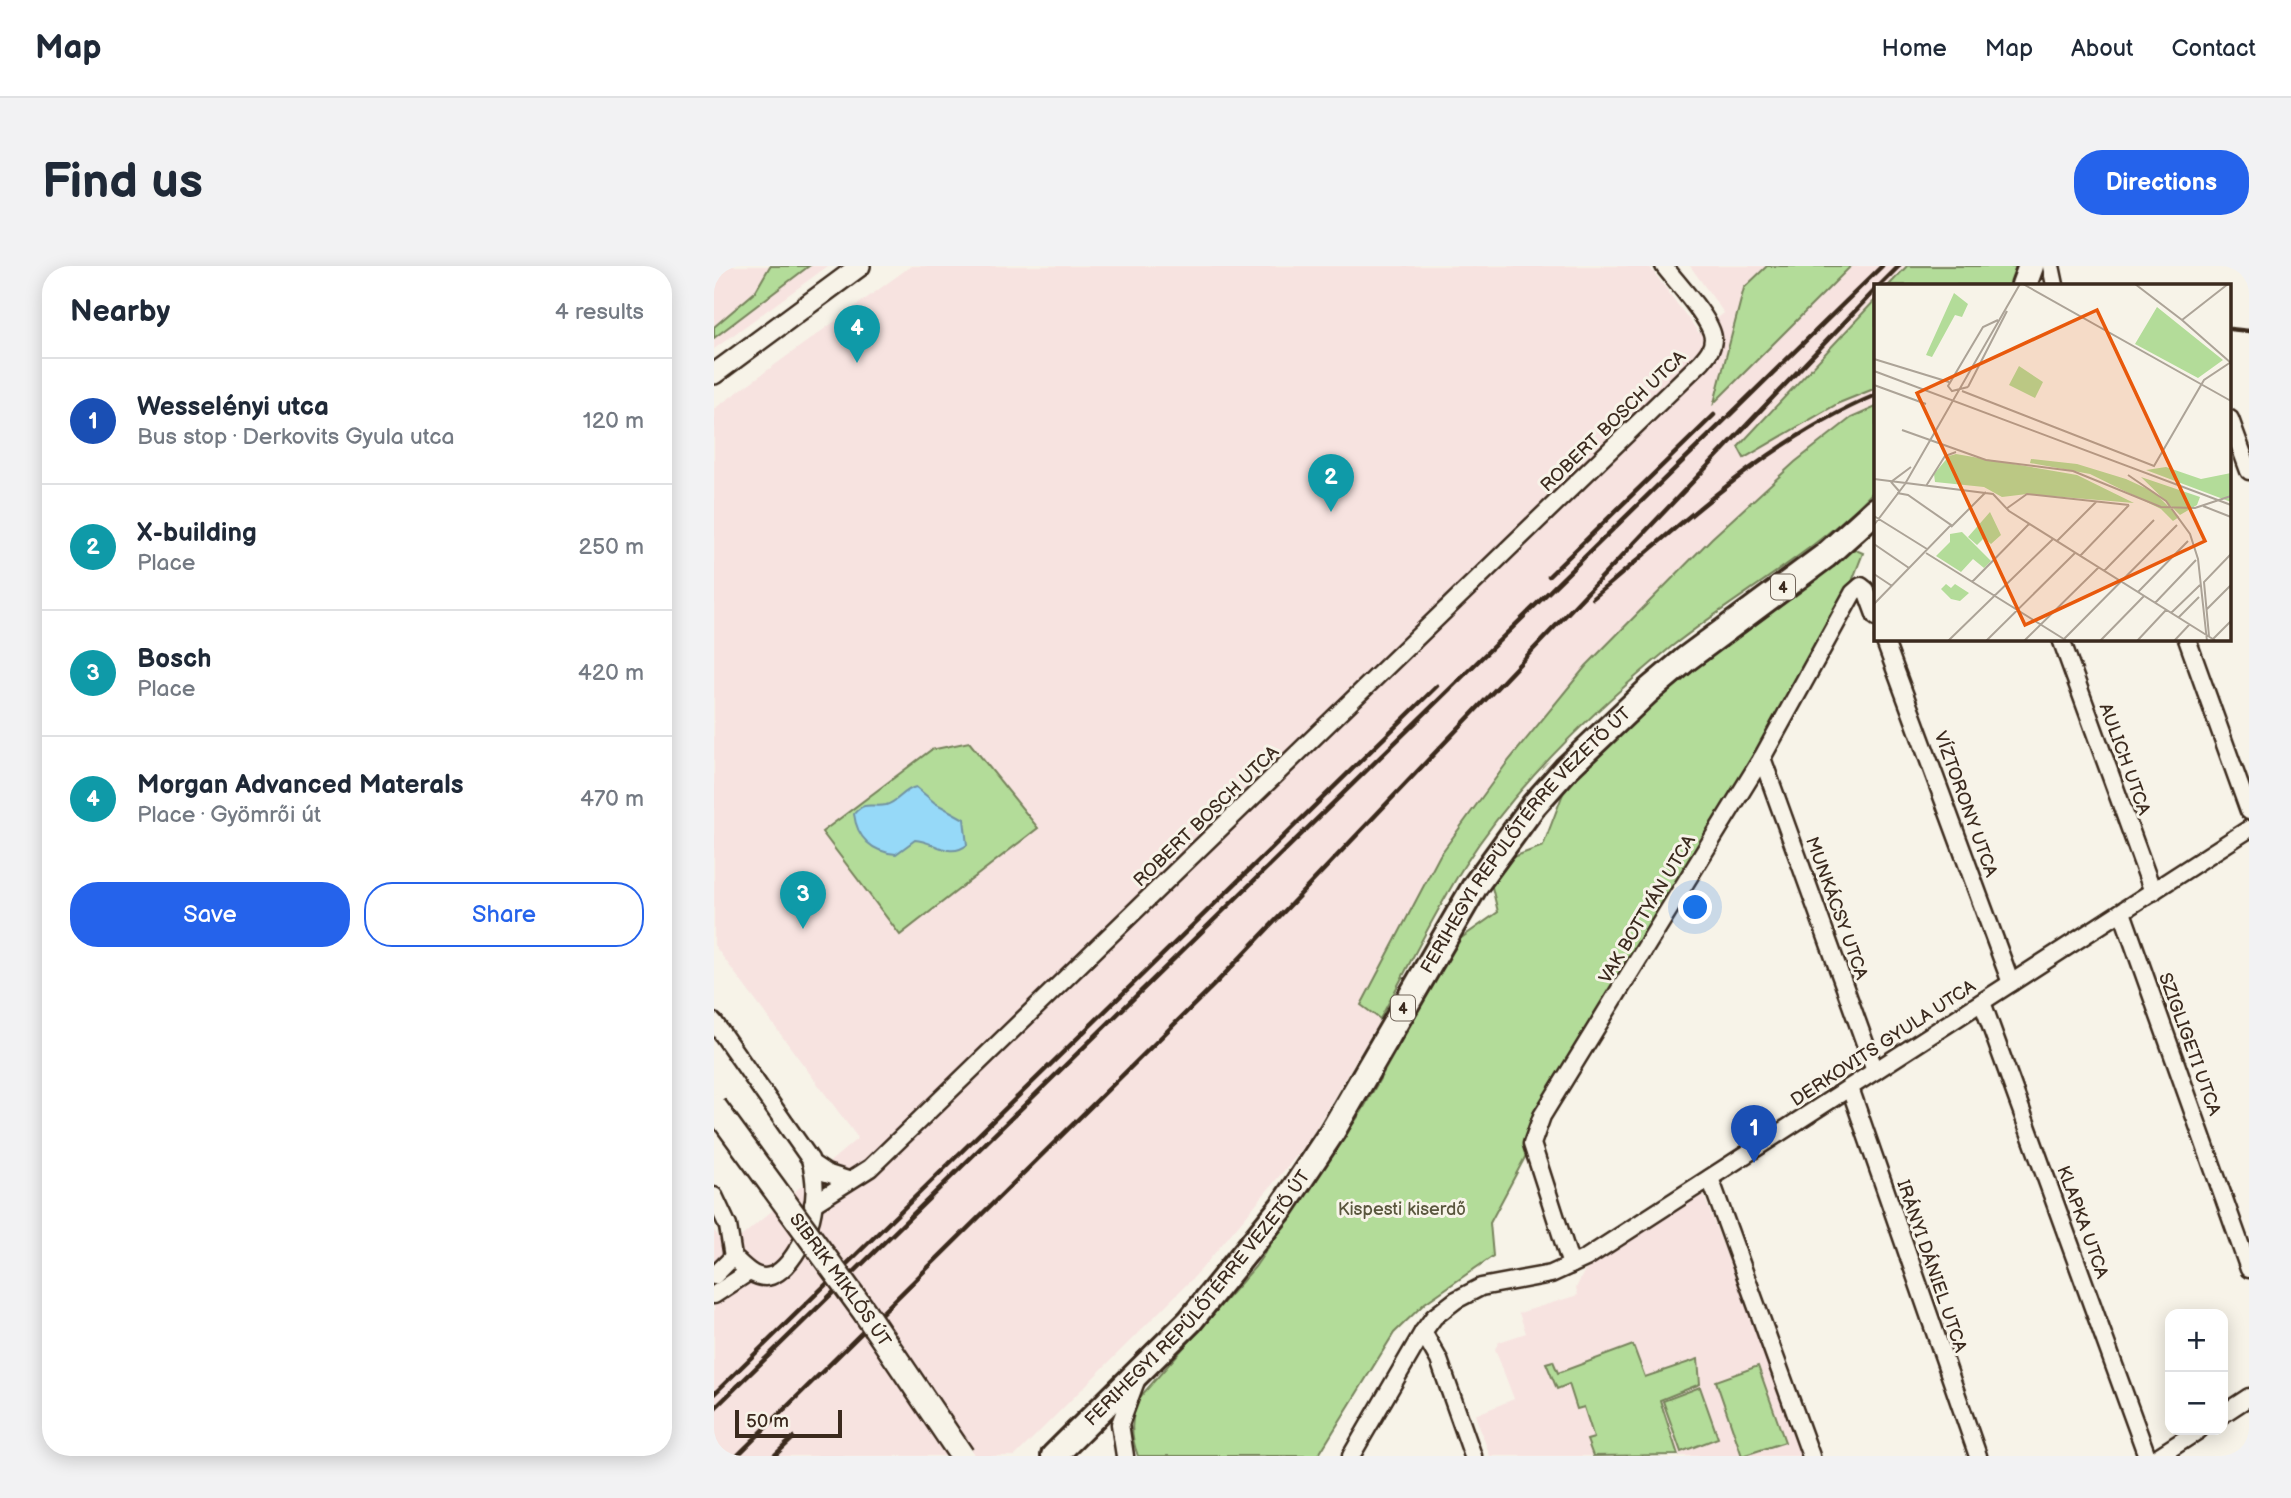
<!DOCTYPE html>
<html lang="en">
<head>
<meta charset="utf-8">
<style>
	body { margin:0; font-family:"Balsamiq Sans",sans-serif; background:#f2f2f3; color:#1f2937 }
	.controls { position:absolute; right:21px; bottom:21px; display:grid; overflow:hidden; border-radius:14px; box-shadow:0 4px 18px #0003 }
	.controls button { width:63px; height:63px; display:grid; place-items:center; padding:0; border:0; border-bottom:2px solid #e0e1e3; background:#fff; color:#1f2937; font:35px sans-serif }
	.scale { position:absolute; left:21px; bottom:18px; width:107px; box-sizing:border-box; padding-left:7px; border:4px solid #3b2a1e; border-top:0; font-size:19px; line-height:24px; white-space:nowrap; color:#3b2a1e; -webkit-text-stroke:5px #f7f3e8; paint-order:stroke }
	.you { position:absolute; left:982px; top:642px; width:24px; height:24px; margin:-18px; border:5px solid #fff; border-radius:50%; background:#1a73e8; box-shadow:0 0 0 10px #1a73e833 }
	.badge { display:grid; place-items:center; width:46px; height:46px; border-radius:50%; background:#2563eb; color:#fff; font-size:23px; font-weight:700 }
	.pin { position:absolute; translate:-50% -58px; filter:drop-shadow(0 2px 4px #0008) }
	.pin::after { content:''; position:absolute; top:37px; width:24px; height:21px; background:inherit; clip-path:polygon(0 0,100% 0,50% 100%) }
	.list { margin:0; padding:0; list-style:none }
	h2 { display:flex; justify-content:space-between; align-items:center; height:91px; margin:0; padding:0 28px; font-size:30px }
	h2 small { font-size:23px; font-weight:400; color:#747a83 }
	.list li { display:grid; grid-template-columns:46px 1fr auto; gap:21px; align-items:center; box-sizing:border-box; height:126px; padding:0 28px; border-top:2px solid #e0e1e3 }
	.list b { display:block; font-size:26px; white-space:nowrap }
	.list p { margin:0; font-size:23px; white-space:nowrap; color:#747a83 }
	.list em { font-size:23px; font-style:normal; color:#747a83 }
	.actions { display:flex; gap:14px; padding:21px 28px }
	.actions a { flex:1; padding:16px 0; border:2px solid #2563eb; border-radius:28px; text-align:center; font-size:24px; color:#2563eb }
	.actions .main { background:#2563eb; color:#fff }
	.map { position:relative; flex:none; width:1535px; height:1190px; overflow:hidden; border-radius:28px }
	header { display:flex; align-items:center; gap:42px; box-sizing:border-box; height:98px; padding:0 35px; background:#fff; border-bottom:2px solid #e0e1e3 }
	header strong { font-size:33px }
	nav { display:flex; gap:38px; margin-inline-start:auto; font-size:24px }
	.intro { display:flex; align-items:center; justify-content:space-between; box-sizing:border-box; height:168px; padding:0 42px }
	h1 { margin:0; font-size:49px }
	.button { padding:18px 32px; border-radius:28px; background:#2563eb; color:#fff; font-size:24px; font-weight:700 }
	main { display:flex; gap:42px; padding:0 42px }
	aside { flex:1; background:#fff; border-radius:28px; box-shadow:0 4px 18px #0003 }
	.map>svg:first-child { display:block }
	.built { fill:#f7e3e0 }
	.green { fill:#b3dc99; stroke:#77835c; stroke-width:2 }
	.water { fill:#96d9f8; stroke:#7293a1; stroke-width:2 }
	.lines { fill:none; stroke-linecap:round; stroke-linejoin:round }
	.minor-casing { stroke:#3b2a1e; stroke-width:21 }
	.tertiary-casing { stroke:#3b2a1e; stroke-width:24 }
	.primary-casing { stroke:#3b2a1e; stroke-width:30 }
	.minor { stroke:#f7f3e8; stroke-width:16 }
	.tertiary { stroke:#f7f3e8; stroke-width:19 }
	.primary { stroke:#f7f3e8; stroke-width:24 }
	.rail { stroke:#3b2a1e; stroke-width:4.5 }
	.secondary-bridge-casing { stroke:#3b2a1e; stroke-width:28; stroke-linecap:butt }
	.secondary-bridge { stroke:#f7f3e8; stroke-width:23 }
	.labels { text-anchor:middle; stroke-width:6; stroke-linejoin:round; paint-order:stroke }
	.shield { fill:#f7f3e8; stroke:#73665b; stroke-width:2 }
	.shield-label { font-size:16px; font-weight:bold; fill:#3b2a1e }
	.street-label { font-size:18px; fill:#3b2a1e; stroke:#f7f3e8 }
	.park-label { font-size:18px; fill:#59563d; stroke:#f7f3e8 }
	.inset-road { fill:none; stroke:#aca397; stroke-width:2 }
	.view { fill:#e8590c; fill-opacity:0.15; stroke:#e8590c; stroke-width:3.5 }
	.inset-edge { fill:none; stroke:#3b2a1e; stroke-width:3.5 }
</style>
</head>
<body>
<header>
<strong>Map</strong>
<nav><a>Home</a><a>Map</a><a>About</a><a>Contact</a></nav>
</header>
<div class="intro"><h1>Find us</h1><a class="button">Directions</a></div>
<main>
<aside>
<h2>Nearby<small>4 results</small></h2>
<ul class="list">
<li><span class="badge" style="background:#1a4fb4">1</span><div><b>Wesselényi utca</b><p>Bus stop · Derkovits Gyula utca</p></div><em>120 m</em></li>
<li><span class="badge" style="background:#0f9aa8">2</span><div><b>X-building</b><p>Place</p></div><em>250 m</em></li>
<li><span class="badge" style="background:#0f9aa8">3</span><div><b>Bosch</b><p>Place</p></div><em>420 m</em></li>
<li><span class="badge" style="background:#0f9aa8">4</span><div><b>Morgan Advanced Materals</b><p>Place · Gyömrői út</p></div><em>470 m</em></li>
</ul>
<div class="actions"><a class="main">Save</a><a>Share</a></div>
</aside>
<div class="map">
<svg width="1535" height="1190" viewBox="0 0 1535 1190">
	<rect width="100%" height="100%" fill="#f7f3e8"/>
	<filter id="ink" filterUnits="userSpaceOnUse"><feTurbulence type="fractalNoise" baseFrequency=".0143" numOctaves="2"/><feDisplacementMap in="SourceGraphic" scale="14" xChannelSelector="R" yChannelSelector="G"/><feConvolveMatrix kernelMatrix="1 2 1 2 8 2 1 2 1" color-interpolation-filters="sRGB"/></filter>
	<g filter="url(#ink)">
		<g class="built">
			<polygon points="0,0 114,0 0,83"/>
			<polygon points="197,0 935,0 985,67 1010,47 976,0 1053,0 1030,22 1001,136 1138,0 1193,0 1175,19 1162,19 1162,33 1024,181 1030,192 1125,137 1162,122 1162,141 1137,152 1081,196 998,272 872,400 792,498 726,589 647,738 666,753 594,876 484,1007 301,1190 0,1190 0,965 14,982 144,872 0,679 0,143"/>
			<polygon points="989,927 1089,1190 776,1190 761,1149 800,1133 781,1083 785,1076 812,1067 805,1047 864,1029 862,1022 870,1006 920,969"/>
		</g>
		<g class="green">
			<polygon points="56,0 95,0 0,72 0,61 41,26"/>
			<polygon points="1053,0 1137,0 1000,137 1030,22"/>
			<polygon points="1193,0 1324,0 1326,19 1175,19"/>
			<polygon points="1162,33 1162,122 1125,137 1030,192 1024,181"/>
			<path d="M1162,141V223C1103,286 1024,328 957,381C881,443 803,517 750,600C719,649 694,702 666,753L647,739L726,589L792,498L872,400L998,272L1081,196L1137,152Z"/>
			<path d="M1137,282L1149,287L1121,359L818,878L776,957L779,990L711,1037L680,1067L604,1190H424C416,1169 416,1151 426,1131L541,1001L648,845L743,675L784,646L777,617L796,592L829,580L850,525L881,492L968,412L1104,313Z"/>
			<polygon points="255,476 324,562 186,669 108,566 217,484"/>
			<polygon points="919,1079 931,1111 984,1093 986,1118 946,1134 964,1189 879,1190 873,1174 880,1172 870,1141 863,1143 855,1118 843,1123 832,1097 839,1095 844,1107"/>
			<polygon points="1044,1100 1071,1176 1028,1190 1002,1115"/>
			<polygon points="986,1121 1004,1172 967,1186 949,1135"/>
		</g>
		<path class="water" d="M202,521L221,537L250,553L253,579C235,593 220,575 201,574L182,588C158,586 143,572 140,548C151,534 158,542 172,539C184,536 190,523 202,521Z"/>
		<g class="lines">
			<defs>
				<g id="minor">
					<polyline points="1337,0 1341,19"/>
					<polyline points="1516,153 1535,205"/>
					<polyline points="1170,373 1297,717"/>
					<polyline points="1347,373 1439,626"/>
					<polyline points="1473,373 1535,545"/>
					<polyline points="1048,492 1161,805"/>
					<polyline points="1408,646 1535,1003"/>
					<polyline points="1268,736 1433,1190"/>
					<path d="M0,756L96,893C102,913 102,933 97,953C92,972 73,1010 51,1011C38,1011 28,999 19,991L14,960L0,930"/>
					<polyline points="1136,822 1264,1190"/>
					<polyline points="97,897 112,907 134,914"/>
					<polyline points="996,912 1097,1190"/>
					<path d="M99,938L156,902L987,96C993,89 999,83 999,72C998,54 962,16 950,0"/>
					<polyline points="857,999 818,878 828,850 1048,492 1139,327 1147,320 1152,324 1162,351"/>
					<polyline points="0,1010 19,991"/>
					<polyline points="0,1029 35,1006"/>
					<polyline points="709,1066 725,1094 759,1190"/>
					<polyline points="1509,1148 1535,1131"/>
					<polyline points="411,1190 406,1158 422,1115"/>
					<polyline points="637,1190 709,1066 720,1051 742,1034 767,1021 837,1008 872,992 1535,563"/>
					<polyline points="1445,1190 1485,1164"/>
				</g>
				<polyline id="tertiary" points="0,108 146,0"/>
				<g id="primary">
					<polyline points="1310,19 1317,0"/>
					<path id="s1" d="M340,1190L476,1055L568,941L618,866L761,620L820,539L853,502L934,425L972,393L1111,290L1162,244"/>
				</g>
			</defs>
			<use href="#minor" class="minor-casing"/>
			<use href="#tertiary" class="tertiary-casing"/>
			<use href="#primary" class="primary-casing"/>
			<use href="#minor" class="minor"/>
			<use href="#tertiary" class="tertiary"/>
			<use href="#primary" class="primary"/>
			<g class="rail">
				<polyline points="1166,19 1185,0"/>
				<polyline points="1516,63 1535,65"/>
				<polyline points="835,310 1000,149"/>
				<path d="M879,332C967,258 1055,174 1162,129"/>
				<polyline points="0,1128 723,420"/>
				<polyline points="0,1143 1168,0"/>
				<polyline points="23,1190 503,716 1162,23"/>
				<polyline points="60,1190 79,1172"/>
			</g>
			<defs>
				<g id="secondary-bridge">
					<path id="s2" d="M0,840L150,1045L248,1190"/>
				</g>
			</defs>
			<use href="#secondary-bridge" class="secondary-bridge-casing"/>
			<use href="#secondary-bridge" class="secondary-bridge"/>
		</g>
	</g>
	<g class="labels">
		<g class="shield">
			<rect x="1057" y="308.5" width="24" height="25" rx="5"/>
			<rect x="677" y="729.5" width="24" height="25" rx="5"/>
		</g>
		<g class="shield-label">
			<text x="1069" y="327">4</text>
			<text x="689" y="748">4</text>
		</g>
		<g class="street-label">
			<text transform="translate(899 155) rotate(-44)" y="6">ROBERT BOSCH UTCA</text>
			<text transform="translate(1411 493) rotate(70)" y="6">AULICH UTCA</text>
			<text transform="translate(1252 538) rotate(70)" y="6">VÍZTORONY UTCA</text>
			<text transform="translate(492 550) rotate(-44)" y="6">ROBERT BOSCH UTCA</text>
			<text dy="6" stroke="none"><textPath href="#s1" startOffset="780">FERIHEGYI REPÜLŐTÉRRE VEZETŐ ÚT</textPath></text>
			<text transform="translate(1123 642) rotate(70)" y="6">MUNKÁCSY UTCA</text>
			<text transform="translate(933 643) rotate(-59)" y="6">VAK BOTTYÁN UTCA</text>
			<text transform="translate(1169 777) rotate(-33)" y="6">DERKOVITS GYULA UTCA</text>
			<text transform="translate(1476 778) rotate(70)" y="6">SZIGLIGETI UTCA</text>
			<text transform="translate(1369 956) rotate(70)" y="6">KLAPKA UTCA</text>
			<text transform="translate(1218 1000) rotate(71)" y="6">IRÁNYI DÁNIEL UTCA</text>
			<text dy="6" stroke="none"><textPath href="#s2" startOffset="215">SIBRIK MIKLÓS ÚT</textPath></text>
			<text dy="6" stroke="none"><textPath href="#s1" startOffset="214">FERIHEGYI REPÜLŐTÉRRE VEZETŐ ÚT</textPath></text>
		</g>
		<g class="park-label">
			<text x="688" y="949">Kispesti kiserdő</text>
		</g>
	</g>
	<g transform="translate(1160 18)">
		<rect width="357" height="357" fill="#f7f3e8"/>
		<path d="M80,9L94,20L88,33L81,31L58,73L52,71ZM283,23L349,76L324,94L261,60ZM145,82L169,98L161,114L135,101ZM82,170L203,191L260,219L153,210L128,213L110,203L61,198L60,190L75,172ZM157,175L203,180L252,195L280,208L305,233L299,237L287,225L216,190L156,179ZM292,183L327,195L357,189V218L272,186ZM267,193L326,213L323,221L306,231ZM116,228L127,251L117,260L110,254L103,261L94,253ZM88,248L117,277L110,284L99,275L87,288L62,272L76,258V250ZM72,300L77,304L81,300L95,309L86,317L77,315L67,305Z" fill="#b3dc99"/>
		<path class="inset-road" d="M149,0L357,117M261,0L308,36L354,0M308,36L357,79M0,75L75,98M0,87L357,221M0,101L52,120M94,103L78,107L74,102L109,43L124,36M94,103L133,27M88,107L280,182L330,96L357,78M28,146L112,176L199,187L287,223L321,224L357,212M254,191L292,217L316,250L324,275L333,357M0,195L119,210L135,227L342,357M52,202L71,172L82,168M25,207L17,198L37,183M329,222L357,233M132,225L153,210L255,221M0,232L53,265M0,241L31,200L146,0M77,243L112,208M183,257L222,218M0,260L35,284M52,269L193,357M206,272L255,221M230,287L280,236M0,290L18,302M98,298L155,240M264,308L314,257M281,319L322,276M0,320L77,241L34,211L23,209M333,325L357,301M297,329L326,301M304,334L325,313M335,352L330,298L357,270M339,355L357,337M189,356L303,241M74,357L179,255M112,357L201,269M150,357L224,284M226,357L270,312M263,357L292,326M300,357L315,341"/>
		<path class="view" d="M223,26L331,257L151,341L43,109Z"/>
		<rect width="357" height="357" class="inset-edge"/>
	</g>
</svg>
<div class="controls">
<button>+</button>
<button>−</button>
</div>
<div class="scale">50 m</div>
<div class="you"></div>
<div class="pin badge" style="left:1040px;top:897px;background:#1a4fb4">1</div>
<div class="pin badge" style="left:617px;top:246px;background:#0f9aa8">2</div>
<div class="pin badge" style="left:89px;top:663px;background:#0f9aa8">3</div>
<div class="pin badge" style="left:143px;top:97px;background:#0f9aa8">4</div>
</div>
</main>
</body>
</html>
